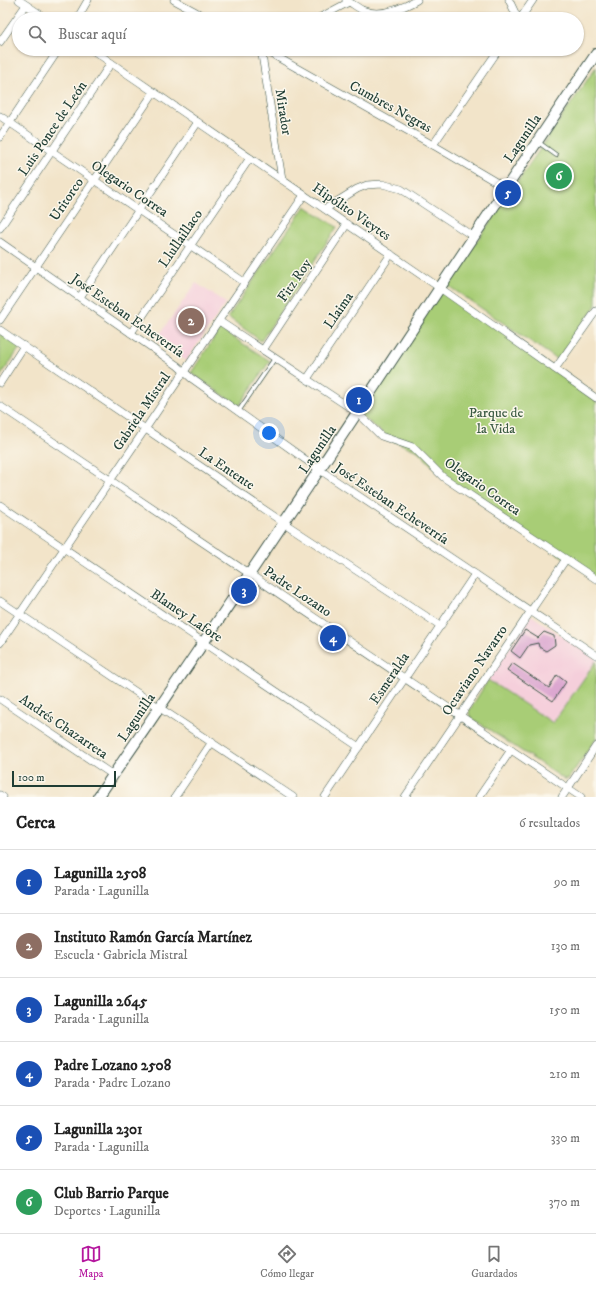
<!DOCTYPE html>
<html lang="es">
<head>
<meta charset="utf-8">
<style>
	body { margin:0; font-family:"IM FELL DW Pica",serif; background:#f6f6f6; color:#222 }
	.scale { position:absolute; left:12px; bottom:10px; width:104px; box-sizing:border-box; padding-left:4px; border:2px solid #1f3d34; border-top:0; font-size:11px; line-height:14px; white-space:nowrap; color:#1f3d34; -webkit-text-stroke:3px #fbf7ec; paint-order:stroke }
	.you { position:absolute; left:269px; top:433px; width:14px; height:14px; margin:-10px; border:3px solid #fff; border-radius:50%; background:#1a73e8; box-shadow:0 0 0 6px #1a73e833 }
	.badge { display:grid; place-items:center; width:26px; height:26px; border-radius:50%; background:#b5179e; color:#fff; font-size:13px; font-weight:700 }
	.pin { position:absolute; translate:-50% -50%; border:2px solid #fff; box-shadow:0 1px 4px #0006 }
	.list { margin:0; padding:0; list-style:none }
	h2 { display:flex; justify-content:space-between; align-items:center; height:52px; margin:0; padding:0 16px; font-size:17px }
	h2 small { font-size:13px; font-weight:400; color:#767676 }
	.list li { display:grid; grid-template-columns:26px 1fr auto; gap:12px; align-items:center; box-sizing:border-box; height:64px; padding:0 16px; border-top:1px solid #e0e0e0 }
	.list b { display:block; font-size:15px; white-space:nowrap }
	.list p { margin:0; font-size:13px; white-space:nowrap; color:#767676 }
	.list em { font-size:13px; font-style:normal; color:#767676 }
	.icon { flex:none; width:22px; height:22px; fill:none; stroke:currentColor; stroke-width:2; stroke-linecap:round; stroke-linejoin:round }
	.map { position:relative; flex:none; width:596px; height:797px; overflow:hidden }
	.search { position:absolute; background:#fff; box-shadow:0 1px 3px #0004; left:12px; right:12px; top:12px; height:44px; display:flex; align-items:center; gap:10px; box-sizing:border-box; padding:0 14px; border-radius:22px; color:#767676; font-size:15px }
	.sheet { height:436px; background:#fff }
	nav { display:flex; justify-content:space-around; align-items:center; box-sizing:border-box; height:56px; border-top:1px solid #e0e0e0; background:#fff; font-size:11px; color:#767676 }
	nav a { display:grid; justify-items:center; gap:2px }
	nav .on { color:#b5179e }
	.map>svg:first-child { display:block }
	.built { fill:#f5cfdb }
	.green { fill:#a8cd76; stroke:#648555 }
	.building { fill:#dca7d0 }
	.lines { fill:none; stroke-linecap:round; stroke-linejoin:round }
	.service-casing { stroke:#3f564a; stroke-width:5 }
	.minor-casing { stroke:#3f564a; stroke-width:8 }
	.secondary-casing { stroke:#3f564a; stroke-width:12 }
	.service { stroke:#fff; stroke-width:3.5 }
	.minor { stroke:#fff; stroke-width:7 }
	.secondary { stroke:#fff; stroke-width:10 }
	.labels { text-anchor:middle; stroke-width:3; stroke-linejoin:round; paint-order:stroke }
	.street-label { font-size:14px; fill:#1f3d34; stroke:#fbf7ec }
	.park-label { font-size:14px; fill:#3a5a41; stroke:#fbf7ec }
</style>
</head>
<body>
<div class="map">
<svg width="596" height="797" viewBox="0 0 596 797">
	<rect width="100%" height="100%" fill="#fbf7ec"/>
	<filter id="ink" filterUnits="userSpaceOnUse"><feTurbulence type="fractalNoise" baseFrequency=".025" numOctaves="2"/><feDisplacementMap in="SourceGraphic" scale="8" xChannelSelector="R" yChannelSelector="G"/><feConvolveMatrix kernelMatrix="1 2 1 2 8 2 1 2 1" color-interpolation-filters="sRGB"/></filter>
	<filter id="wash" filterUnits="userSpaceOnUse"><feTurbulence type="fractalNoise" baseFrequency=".012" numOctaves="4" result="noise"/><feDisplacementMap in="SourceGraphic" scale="16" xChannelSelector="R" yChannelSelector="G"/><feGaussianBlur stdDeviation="0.9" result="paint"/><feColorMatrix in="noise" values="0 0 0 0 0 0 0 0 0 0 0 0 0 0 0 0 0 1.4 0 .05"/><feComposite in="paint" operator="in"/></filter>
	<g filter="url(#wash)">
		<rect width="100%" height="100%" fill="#f2e4c9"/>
		<g class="built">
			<polygon points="196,283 226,303 186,361 156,339"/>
			<polygon points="531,615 596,659 596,661 553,723 488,680"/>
		</g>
		<g class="green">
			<polygon points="596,67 596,305 558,360 447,285"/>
			<polygon points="305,206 337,227 261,341 228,317"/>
			<polygon points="440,288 596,398 596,579 443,477 418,451 391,440 358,413"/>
			<polygon points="220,329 270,361 239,406 191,373"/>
			<polygon points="0,333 21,346 0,377"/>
			<polygon points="596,661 596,739 568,779 564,779 470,717 469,711 488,680 553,723"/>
		</g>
		<g id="blocks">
			<g class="building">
				<polygon points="525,630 538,638 544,632 554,636 555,645 546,651 539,647 538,643 529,645 520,658 511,651"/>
				<polygon points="512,663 549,688 557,675 566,682 553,701 507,670"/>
			</g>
		</g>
	</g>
	<g filter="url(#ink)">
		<use href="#blocks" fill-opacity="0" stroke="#3f564a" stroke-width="1"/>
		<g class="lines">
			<defs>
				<g id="service">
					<polyline points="538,142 556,155"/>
					<polyline points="238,412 275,358"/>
				</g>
				<g id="minor">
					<polyline points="19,0 47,19"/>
					<polyline points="174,0 209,19"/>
					<path d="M346,0C351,3 357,7 362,10C380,18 401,9 417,0"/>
					<polyline points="509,0 518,19"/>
					<polyline points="77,19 88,0"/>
					<polyline points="317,19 349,2"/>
					<polyline points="520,19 533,0"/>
					<polyline points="0,42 26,5"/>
					<polyline points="91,49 440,288 596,398"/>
					<polyline points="263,49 433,145 506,188"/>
					<polyline points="263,49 262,55 282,179"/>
					<polyline points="0,116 244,282"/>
					<polyline points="0,137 59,49"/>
					<polyline points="433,145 499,49"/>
					<polyline points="325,209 357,189 367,185 382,184 401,189 474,237"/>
					<polyline points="0,228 111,63"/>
					<polyline points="0,242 178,366 191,378 320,470 596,655"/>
					<polyline points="80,297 198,122"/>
					<polyline points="0,320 154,92"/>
					<polyline points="219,321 358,413 381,436 413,447 443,477 596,579"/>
					<polyline points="0,330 284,523 441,626"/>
					<polyline points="131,333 250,158"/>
					<polyline points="263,350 347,224"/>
					<polyline points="555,369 596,311"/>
					<polyline points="307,379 391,254"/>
					<polyline points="0,383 24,346"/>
					<polyline points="0,406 581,797"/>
					<polyline points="0,505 359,747"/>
					<polyline points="0,601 293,797"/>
					<polyline points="0,643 304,195"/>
					<polyline points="0,699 113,775"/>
					<polyline points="0,795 3,797"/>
					<polyline points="175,797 212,742"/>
					<polyline points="325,797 475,574"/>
					<polyline points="405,797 566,559"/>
					<polyline points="479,797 511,750"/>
					<polyline points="562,797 596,746"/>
				</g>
				<path id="secondary" d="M98,797C268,552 429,301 596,54"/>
			</defs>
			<use href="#service" class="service-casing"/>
			<use href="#minor" class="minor-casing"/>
			<use href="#secondary" class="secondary-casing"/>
			<use href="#service" class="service"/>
			<use href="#minor" class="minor"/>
			<use href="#secondary" class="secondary"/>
		</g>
	</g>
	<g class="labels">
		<g class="street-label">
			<text transform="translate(391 106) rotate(29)" y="5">Cumbres Negras</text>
			<text transform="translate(284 112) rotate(81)" y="5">Mirador</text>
			<text transform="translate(52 128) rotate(-56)" y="5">Luis Ponce de León</text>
			<text transform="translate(522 138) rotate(-56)" y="5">Lagunilla</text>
			<text transform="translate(130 188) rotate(34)" y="5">Olegario Correa</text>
			<text transform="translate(66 199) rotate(-56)" y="5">Uritorco</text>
			<text transform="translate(352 211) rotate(34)" y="5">Hipólito Vieytes</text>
			<text transform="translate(180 238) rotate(-56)" y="5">Llullaillaco</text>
			<text transform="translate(294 280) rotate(-56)" y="5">Fitz Roy</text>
			<text transform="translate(338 310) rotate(-56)" y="5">Llaima</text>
			<text transform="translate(128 315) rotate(35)" y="5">José Esteban Echeverría</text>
			<text transform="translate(141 411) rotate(-56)" y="5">Gabriela Mistral</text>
			<text transform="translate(317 449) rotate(-56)" y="5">Lagunilla</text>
			<text transform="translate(227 468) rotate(34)" y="5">La Entente</text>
			<text transform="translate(483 486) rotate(35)" y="5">Olegario Correa</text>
			<text transform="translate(392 503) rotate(34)" y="5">José Esteban Echeverría</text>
			<text transform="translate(298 591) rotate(34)" y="5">Padre Lozano</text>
			<text transform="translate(187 615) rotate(34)" y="5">Blamey Lafore</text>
			<text transform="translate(474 670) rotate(-56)" y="5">Octaviano Navarro</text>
			<text transform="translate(389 678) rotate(-56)" y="5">Esmeralda</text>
			<text transform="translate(136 717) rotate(-56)" y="5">Lagunilla</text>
			<text transform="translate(64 726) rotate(34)" y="5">Andrés Chazarreta</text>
		</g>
		<g class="park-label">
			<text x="496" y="417">Parque de<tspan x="496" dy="16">la Vida</tspan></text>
		</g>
	</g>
</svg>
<div class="scale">100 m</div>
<div class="you"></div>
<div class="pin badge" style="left:359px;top:400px;background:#1a4fb4">1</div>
<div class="pin badge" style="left:191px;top:321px;background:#8d6e63">2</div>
<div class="pin badge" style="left:244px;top:591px;background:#1a4fb4">3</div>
<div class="pin badge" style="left:333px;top:638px;background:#1a4fb4">4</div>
<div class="pin badge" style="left:508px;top:193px;background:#1a4fb4">5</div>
<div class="pin badge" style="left:559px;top:176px;background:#2e9e5b">6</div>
<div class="search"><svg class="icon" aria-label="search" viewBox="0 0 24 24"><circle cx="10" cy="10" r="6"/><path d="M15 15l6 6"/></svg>Buscar aquí</div>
</div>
<section class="sheet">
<h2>Cerca<small>6 resultados</small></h2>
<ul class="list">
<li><span class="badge" style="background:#1a4fb4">1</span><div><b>Lagunilla 2508</b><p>Parada · Lagunilla</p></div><em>90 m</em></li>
<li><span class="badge" style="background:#8d6e63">2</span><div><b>Instituto Ramón García Martínez</b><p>Escuela · Gabriela Mistral</p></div><em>130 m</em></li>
<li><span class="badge" style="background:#1a4fb4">3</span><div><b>Lagunilla 2645</b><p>Parada · Lagunilla</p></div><em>150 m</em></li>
<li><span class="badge" style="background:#1a4fb4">4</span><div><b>Padre Lozano 2508</b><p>Parada · Padre Lozano</p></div><em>210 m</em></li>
<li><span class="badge" style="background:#1a4fb4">5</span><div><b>Lagunilla 2301</b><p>Parada · Lagunilla</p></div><em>330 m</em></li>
<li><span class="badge" style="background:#2e9e5b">6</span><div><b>Club Barrio Parque</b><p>Deportes · Lagunilla</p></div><em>370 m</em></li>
</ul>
</section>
<nav>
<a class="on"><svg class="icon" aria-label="map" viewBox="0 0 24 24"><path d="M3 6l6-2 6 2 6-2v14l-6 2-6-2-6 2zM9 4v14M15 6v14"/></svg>Mapa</a>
<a><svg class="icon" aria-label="directions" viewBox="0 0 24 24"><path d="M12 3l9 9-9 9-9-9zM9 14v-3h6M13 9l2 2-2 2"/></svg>Cómo llegar</a>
<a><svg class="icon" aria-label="saved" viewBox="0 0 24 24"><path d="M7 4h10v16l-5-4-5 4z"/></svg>Guardados</a>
</nav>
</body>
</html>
